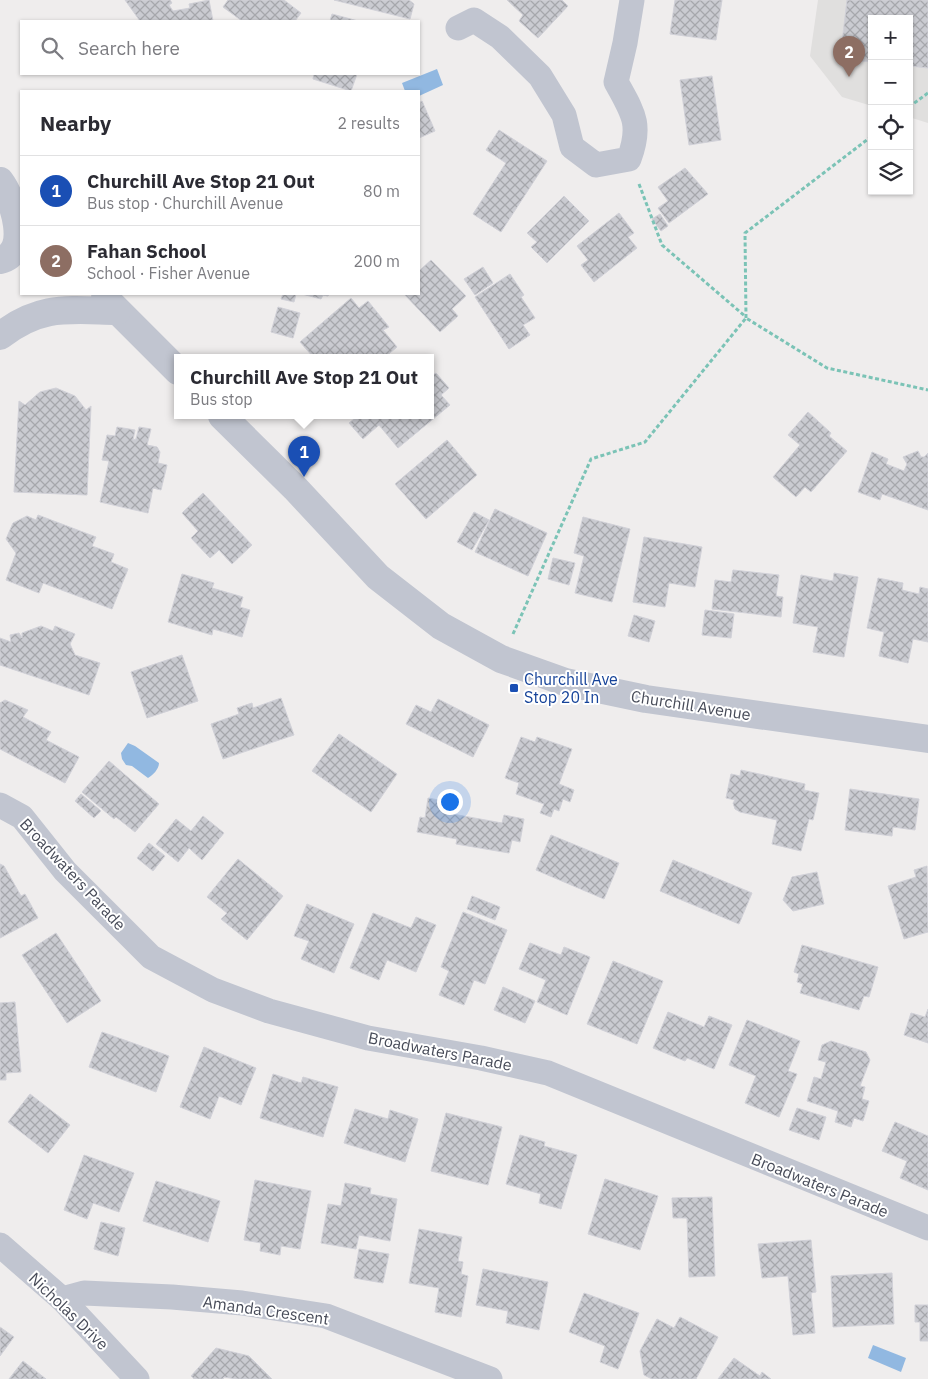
<!DOCTYPE html>
<html lang="en">
<head>
<meta charset="utf-8">
<style>
	body { margin:0; font-family:"IBM Plex Sans",sans-serif; background:#f7f7f7; color:#2b2b33 }
	.controls { position:absolute; right:15px; top:15px; display:grid; overflow:hidden; border-radius:0px; box-shadow:0 1px 4px #0004 }
	.controls button { width:45px; height:45px; display:grid; place-items:center; padding:0; border:0; border-bottom:1px solid #e1e1e2; background:#fff; color:#2b2b33; font:25px sans-serif }
	.you { position:absolute; left:449px; top:801px; width:18px; height:18px; margin:-12px; border:4px solid #fff; border-radius:50%; background:#1a73e8; box-shadow:0 0 0 8px #1a73e833 }
	.badge { display:grid; place-items:center; width:32px; height:32px; border-radius:50%; background:#2563eb; color:#fff; font-size:16px; font-weight:700 }
	.pin { position:absolute; translate:-50% -41px; filter:drop-shadow(0 1px 2px #0008) }
	.pin::after { content:''; position:absolute; top:26px; width:18px; height:15px; background:inherit; clip-path:polygon(0 0,100% 0,50% 100%) }
	.popup { position:absolute; left:174px; top:354px; width:260px; height:65px; box-sizing:border-box; display:grid; place-content:center; border-radius:0px; background:#fff; filter:drop-shadow(0 1px 4px #0005); font-size:16px; white-space:nowrap; color:#7c7c81 }
	.popup b { font-size:19px; color:#2b2b33 }
	.popup::after { content:''; position:absolute; left:50%; top:100%; margin-left:-10px; border:10px solid transparent; border-top-color:#fff }
	.list { margin:0; padding:0; list-style:none }
	h2 { display:flex; justify-content:space-between; align-items:center; height:65px; margin:0; padding:0 20px; font-size:21px }
	h2 small { font-size:16px; font-weight:400; color:#7c7c81 }
	.list li { display:grid; grid-template-columns:32px 1fr auto; gap:15px; align-items:center; box-sizing:border-box; height:70px; padding:0 20px; border-top:1px solid #e1e1e2 }
	.list b { display:block; font-size:19px; white-space:nowrap }
	.list p { margin:0; font-size:16px; white-space:nowrap; color:#7c7c81 }
	.list em { font-size:16px; font-style:normal; color:#7c7c81 }
	.icon { flex:none; width:28px; height:28px; fill:none; stroke:currentColor; stroke-width:2; stroke-linecap:round; stroke-linejoin:round }
	.map { position:relative; flex:none; width:928px; height:1379px; overflow:hidden }
	.search { position:absolute; background:#fff; box-shadow:0 1px 4px #0004; left:20px; top:20px; width:400px; height:55px; display:flex; align-items:center; gap:12px; box-sizing:border-box; padding:0 18px; border-radius:0px; color:#7c7c81; font-size:19px }
	.panel { position:absolute; background:#fff; box-shadow:0 1px 4px #0004; left:20px; top:90px; width:400px; height:205px; border-radius:0px }
	.map>svg:first-child { display:block }
	.education { fill:#e0dfde }
	.water { fill:#91b8e1 }
	.building { fill:url(#building-cross-hatch); stroke:#d1d1d8 }
	.lines { fill:none; stroke-linecap:round; stroke-linejoin:round }
	.path { stroke:#7bc3b6; stroke-width:3; stroke-dasharray:4 2.5; stroke-linecap:butt }
	.minor { stroke:#c1c5d0; stroke-width:25 }
	.tertiary { stroke:#c1c5d0; stroke-width:28 }
	.transit-dot { fill:#1a4fb4; stroke:#fff; stroke-width:2 }
	.labels { text-anchor:middle; stroke-width:4; stroke-linejoin:round; paint-order:stroke }
	.transit-label { font-size:16px; fill:#164399; stroke:#fff; text-anchor:start }
	.street-label { font-size:16px; fill:#474b58; stroke:#fff }
</style>
</head>
<body>
<div class="map">
<svg width="928" height="1379" viewBox="0 0 928 1379">
	<defs>
		<pattern id="building-cross-hatch" width="8" height="8" patternUnits="userSpaceOnUse" patternTransform="scale(1.25)"><rect width="8" height="8" fill="#cacbd1"/><path d="M0 0l8 8M0 8l8-8" fill="none" stroke="#a6a7ac"/></pattern>
	</defs>
	<rect width="100%" height="100%" fill="#efeded"/>
	<polygon class="education" points="818,0 928,0 928,123 909,117 909,19 872,19 872,106 842,97 810,56"/>
	<g class="water">
		<polygon points="437,69 443,85 419,96 419,91 405,91 402,83"/>
		<path d="M128,743L135,746L159,763C159,769 153,775 148,778L132,766L126,765L122,759L121,753Z"/>
		<polygon points="873,1345 906,1358 901,1372 868,1358"/>
	</g>
	<g class="building">
		<polygon points="125,0 170,0 172,3 169,5 173,11 190,8 189,4 209,0 213,21 145,21 144,20 140,21"/>
		<polygon points="228,0 284,0 301,13 295,21 242,21 223,7"/>
		<polygon points="334,0 409,0 414,4 410,19"/>
		<polygon points="507,0 562,0 568,6 538,38 519,21 523,15"/>
		<polygon points="675,0 722,0 716,40 670,34"/>
		<polygon points="847,0 928,0 928,68 909,66 909,19 872,19 872,62 840,59"/>
		<polygon points="332,14 358,21 330,21"/>
		<polygon points="314,74 357,74 351,91 313,79"/>
		<polygon points="712,76 721,140 689,145 680,80"/>
		<polygon points="422,101 435,131 419,138 419,103"/>
		<polygon points="499,130 547,161 501,232 473,214 506,163 486,150"/>
		<polygon points="685,168 708,194 669,223 658,208 668,201 658,187"/>
		<polygon points="564,196 589,221 547,263 531,247 537,242 527,233"/>
		<polygon points="619,213 634,233 628,237 637,248 594,282 581,265 588,260 577,246"/>
		<polygon points="660,214 668,226 661,231 652,219"/>
		<polygon points="431,260 466,296 452,309 458,316 440,332 404,294 419,294 419,271"/>
		<polygon points="483,267 493,283 475,295 464,279"/>
		<polygon points="510,274 524,295 521,297 535,318 523,325 530,335 509,349 475,297"/>
		<polygon points="283,294 296,294 294,302 281,299"/>
		<polygon points="302,294 329,294 328,296 323,295 321,299"/>
		<polygon points="351,298 359,308 368,301 389,327 383,330 397,347 384,358 314,358 300,342"/>
		<polygon points="278,307 300,313 293,338 271,332"/>
		<polygon points="436,373 449,388 441,395 450,405 398,448 379,425 363,439 349,423 358,416 430,416 430,375 431,376"/>
		<polygon points="56,388 75,396 86,410 91,406 87,495 14,492 19,401 25,405 40,392"/>
		<polygon points="808,412 831,433 829,436 847,451 811,492 805,487 796,497 773,477 800,445 788,435"/>
		<polygon points="117,427 135,430 133,440 136,439 139,427 151,429 147,445 157,447 160,452 158,463 167,465 161,490 153,488 148,513 100,502 109,461 102,460 107,435 115,436"/>
		<polygon points="447,440 477,475 426,519 395,484"/>
		<polygon points="918,451 921,457 924,457 928,453 928,510 882,494 880,500 858,492 872,452 888,459 886,464 904,471 907,464 903,457"/>
		<polygon points="203,493 252,545 232,564 219,550 210,558 191,538 198,531 182,513"/>
		<polygon points="495,509 547,533 528,576 475,552"/>
		<polygon points="474,512 489,520 472,550 457,542"/>
		<polygon points="38,515 96,537 92,546 114,554 111,562 128,569 112,609 43,583 39,593 6,580 16,553 6,539 13,523 27,516 36,520"/>
		<polygon points="583,517 630,529 612,602 575,593 584,556 574,553"/>
		<polygon points="644,537 702,547 695,587 669,583 665,607 633,602"/>
		<polygon points="553,558 575,563 569,585 548,579"/>
		<polygon points="733,570 779,575 776,596 783,597 781,617 712,609 715,580 731,582"/>
		<polygon points="834,573 858,577 844,657 813,652 818,627 793,623 801,575 833,581"/>
		<polygon points="182,574 214,583 212,588 243,597 240,607 250,610 242,637 213,629 212,635 168,622"/>
		<polygon points="878,578 903,583 902,590 919,594 920,587 928,589 928,642 913,639 908,663 879,656 884,632 867,628"/>
		<polygon points="705,610 734,614 731,638 702,635"/>
		<polygon points="634,615 655,621 649,642 628,636"/>
		<polygon points="41,626 53,631 55,626 75,634 70,644 75,655 100,663 89,695 0,665 0,638 11,642 10,635 19,633 22,638 22,633"/>
		<polygon points="182,655 198,701 147,718 131,672"/>
		<polygon points="281,698 294,735 223,759 211,724 239,714 237,708 252,703 253,708"/>
		<polygon points="438,699 489,725 473,757 406,724 416,705 431,712"/>
		<polygon points="5,700 28,710 23,717 51,732 46,740 79,757 65,783 0,749 0,703"/>
		<polygon points="339,734 397,774 371,812 312,771"/>
		<polygon points="521,737 535,742 537,737 572,749 559,784 574,790 570,802 563,799 559,811 554,809 551,817 540,813 544,804 516,794 519,783 505,778"/>
		<polygon points="109,761 159,804 135,832 116,817 114,819 82,792"/>
		<polygon points="741,770 805,784 804,790 819,793 813,820 809,819 801,851 772,844 777,820 740,812 735,809 733,803 735,800 726,798 731,774 740,776"/>
		<polygon points="850,789 919,799 915,830 893,827 892,836 845,830"/>
		<polygon points="81,794 101,811 94,818 75,801"/>
		<polygon points="428,798 449,802 447,813 502,823 504,815 524,819 520,842 512,840 509,853 456,844 457,839 417,832 420,817 425,818"/>
		<polygon points="203,816 224,833 202,860 189,848 178,862 156,844 176,819 191,831"/>
		<polygon points="551,835 619,863 604,899 536,870"/>
		<polygon points="149,843 165,856 153,871 137,858"/>
		<polygon points="238,859 283,896 247,940 221,919 227,913 207,897"/>
		<polygon points="673,860 752,893 739,924 660,891"/>
		<polygon points="0,864 4,866 21,896 25,894 38,918 0,938"/>
		<polygon points="927,866 928,932 904,939 888,886 916,877 914,870"/>
		<polygon points="817,872 824,904 793,911 783,900 792,877"/>
		<polygon points="472,896 500,907 495,920 467,909"/>
		<polygon points="307,904 354,924 334,973 301,959 309,941 294,936"/>
		<polygon points="463,912 507,930 485,984 474,980 464,1005 439,995 449,971 441,967"/>
		<polygon points="373,913 411,928 416,917 436,925 416,972 387,960 379,980 350,968"/>
		<polygon points="56,933 101,1001 67,1023 22,955"/>
		<polygon points="530,943 561,955 564,947 590,957 567,1015 537,1002 546,980 519,969"/>
		<polygon points="802,945 878,967 869,997 864,996 859,1010 800,993 803,984 797,982 799,974 794,972"/>
		<polygon points="613,961 663,981 637,1044 587,1024"/>
		<polygon points="503,987 535,1001 525,1023 494,1010"/>
		<polygon points="15,1002 21,1072 6,1073 6,1080 0,1080 0,1003"/>
		<polygon points="928,1009 928,1043 904,1035 911,1013 925,1017"/>
		<polygon points="668,1012 704,1027 709,1016 732,1025 714,1069 687,1058 685,1061 653,1048"/>
		<polygon points="747,1020 800,1041 788,1071 797,1074 779,1117 745,1103 756,1076 729,1065"/>
		<polygon points="102,1032 169,1056 156,1092 89,1067"/>
		<polygon points="831,1041 866,1052 870,1060 860,1086 865,1087 862,1099 869,1101 863,1121 854,1118 851,1127 835,1122 838,1111 807,1101 814,1077 821,1079 826,1062 818,1060 822,1045"/>
		<polygon points="204,1047 256,1068 241,1105 219,1096 210,1119 180,1107"/>
		<polygon points="273,1074 301,1083 303,1077 338,1087 323,1137 260,1118"/>
		<polygon points="30,1094 70,1125 48,1153 8,1122"/>
		<polygon points="797,1108 826,1117 819,1140 789,1130"/>
		<polygon points="355,1109 388,1119 390,1110 418,1119 405,1162 344,1143"/>
		<polygon points="446,1113 502,1127 488,1185 431,1171"/>
		<polygon points="895,1122 928,1136 928,1190 900,1178 907,1161 882,1151"/>
		<polygon points="520,1135 545,1142 544,1146 577,1155 561,1209 539,1203 541,1194 506,1184"/>
		<polygon points="84,1155 134,1173 119,1212 93,1203 87,1219 64,1210"/>
		<polygon points="605,1179 658,1196 640,1250 588,1234"/>
		<polygon points="255,1180 311,1191 300,1249 281,1246 280,1255 260,1251 261,1243 244,1240"/>
		<polygon points="156,1181 220,1201 208,1242 143,1221"/>
		<polygon points="345,1183 371,1188 370,1194 397,1199 390,1241 359,1235 356,1249 321,1243 328,1204 341,1206"/>
		<polygon points="712,1197 715,1276 689,1277 687,1218 673,1218 672,1198"/>
		<polygon points="101,1222 125,1228 118,1256 94,1249"/>
		<polygon points="419,1229 462,1237 458,1261 463,1262 461,1274 468,1276 461,1317 435,1312 439,1288 409,1283"/>
		<polygon points="811,1240 816,1292 811,1293 815,1333 793,1335 788,1276 762,1278 758,1244"/>
		<polygon points="359,1249 389,1254 383,1283 354,1278"/>
		<polygon points="483,1269 548,1282 539,1330 506,1323 508,1311 476,1305"/>
		<polygon points="892,1273 894,1324 833,1327 831,1276"/>
		<polygon points="584,1293 639,1313 618,1369 600,1362 605,1346 569,1332"/>
		<polygon points="915,1305 928,1305 928,1341 920,1341 920,1322 915,1322"/>
		<polygon points="680,1317 718,1337 696,1379 652,1379 644,1375 640,1351 657,1319 674,1328"/>
		<polygon points="0,1327 14,1337 0,1356"/>
		<polygon points="216,1348 249,1356 272,1379 236,1379 224,1377 223,1379 194,1379 191,1376"/>
		<polygon points="734,1358 760,1376 762,1372 771,1379 718,1379"/>
		<polygon points="23,1361 46,1379 9,1379"/>
	</g>
	<g class="lines">
		<g class="path">
			<polyline points="909,107 928,93"/>
			<polyline points="639,184 662,245 746,317"/>
			<polyline points="746,318 745,233 872,136"/>
			<polyline points="513,634 591,459 645,442 746,318 827,368 928,390"/>
		</g>
		<g class="minor">
			<path d="M458,28L474,20L500,37L540,76L564,115L572,147L596,165L629,159C642,124 633,113 616,82L625,43L632,0"/>
			<polyline points="0,805 22,817 65,871 151,957 213,990 269,1011 368,1038 481,1058 548,1073 928,1228"/>
			<polyline points="0,1245 62,1299 137,1379"/>
			<polyline points="62,1299 84,1293 172,1297 242,1303 326,1316 490,1379"/>
		</g>
		<g class="tertiary">
			<path d="M0,181C13,198 32,253 0,260"/>
			<polyline points="105,298 178,371"/>
			<path d="M0,336C41,304 69,310 117,311"/>
			<polyline points="222,416 295,488 378,577 441,626 501,659 565,682 646,699 928,739"/>
		</g>
	</g>
	<rect class="transit-dot" x="509" y="683" width="10" height="10" rx="2.5"/>
	<g class="labels">
		<g class="transit-label">
			<text x="524" y="685">Churchill Ave<tspan x="524" dy="18">Stop 20 In</tspan></text>
		</g>
		<g class="street-label">
			<text transform="translate(691 705) rotate(9)" y="6">Churchill Avenue</text>
			<text transform="translate(73 874) rotate(47)" y="6">Broadwaters Parade</text>
			<text transform="translate(440 1051) rotate(11)" y="6">Broadwaters Parade</text>
			<text transform="translate(820 1185) rotate(22)" y="6">Broadwaters Parade</text>
			<text transform="translate(266 1310) rotate(8)" y="6">Amanda Crescent</text>
			<text transform="translate(69 1311) rotate(44)" y="6">Nicholas Drive</text>
		</g>
	</g>
</svg>
<div class="controls">
<button>+</button>
<button>−</button>
<button><svg class="icon" aria-label="locate" viewBox="0 0 24 24"><circle cx="12" cy="12" r="6"/><path d="M12 2v4M12 18v4M2 12h4M18 12h4"/></svg></button>
<button><svg class="icon" aria-label="layers" viewBox="0 0 24 24"><path d="M12 4l9 5-9 5-9-5zM3 14l9 5 9-5"/></svg></button>
</div>
<div class="you"></div>
<div class="pin badge" style="left:304px;top:477px;background:#1a4fb4">1</div>
<div class="popup"><b>Churchill Ave Stop 21 Out</b>Bus stop</div>
<div class="pin badge" style="left:849px;top:77px;background:#8d6e63">2</div>
<div class="search"><svg class="icon" aria-label="search" viewBox="0 0 24 24"><circle cx="10" cy="10" r="6"/><path d="M15 15l6 6"/></svg>Search here</div>
<section class="panel">
<h2>Nearby<small>2 results</small></h2>
<ul class="list">
<li><span class="badge" style="background:#1a4fb4">1</span><div><b>Churchill Ave Stop 21 Out</b><p>Bus stop · Churchill Avenue</p></div><em>80 m</em></li>
<li><span class="badge" style="background:#8d6e63">2</span><div><b>Fahan School</b><p>School · Fisher Avenue</p></div><em>200 m</em></li>
</ul>
</section>
</div>
</body>
</html>
